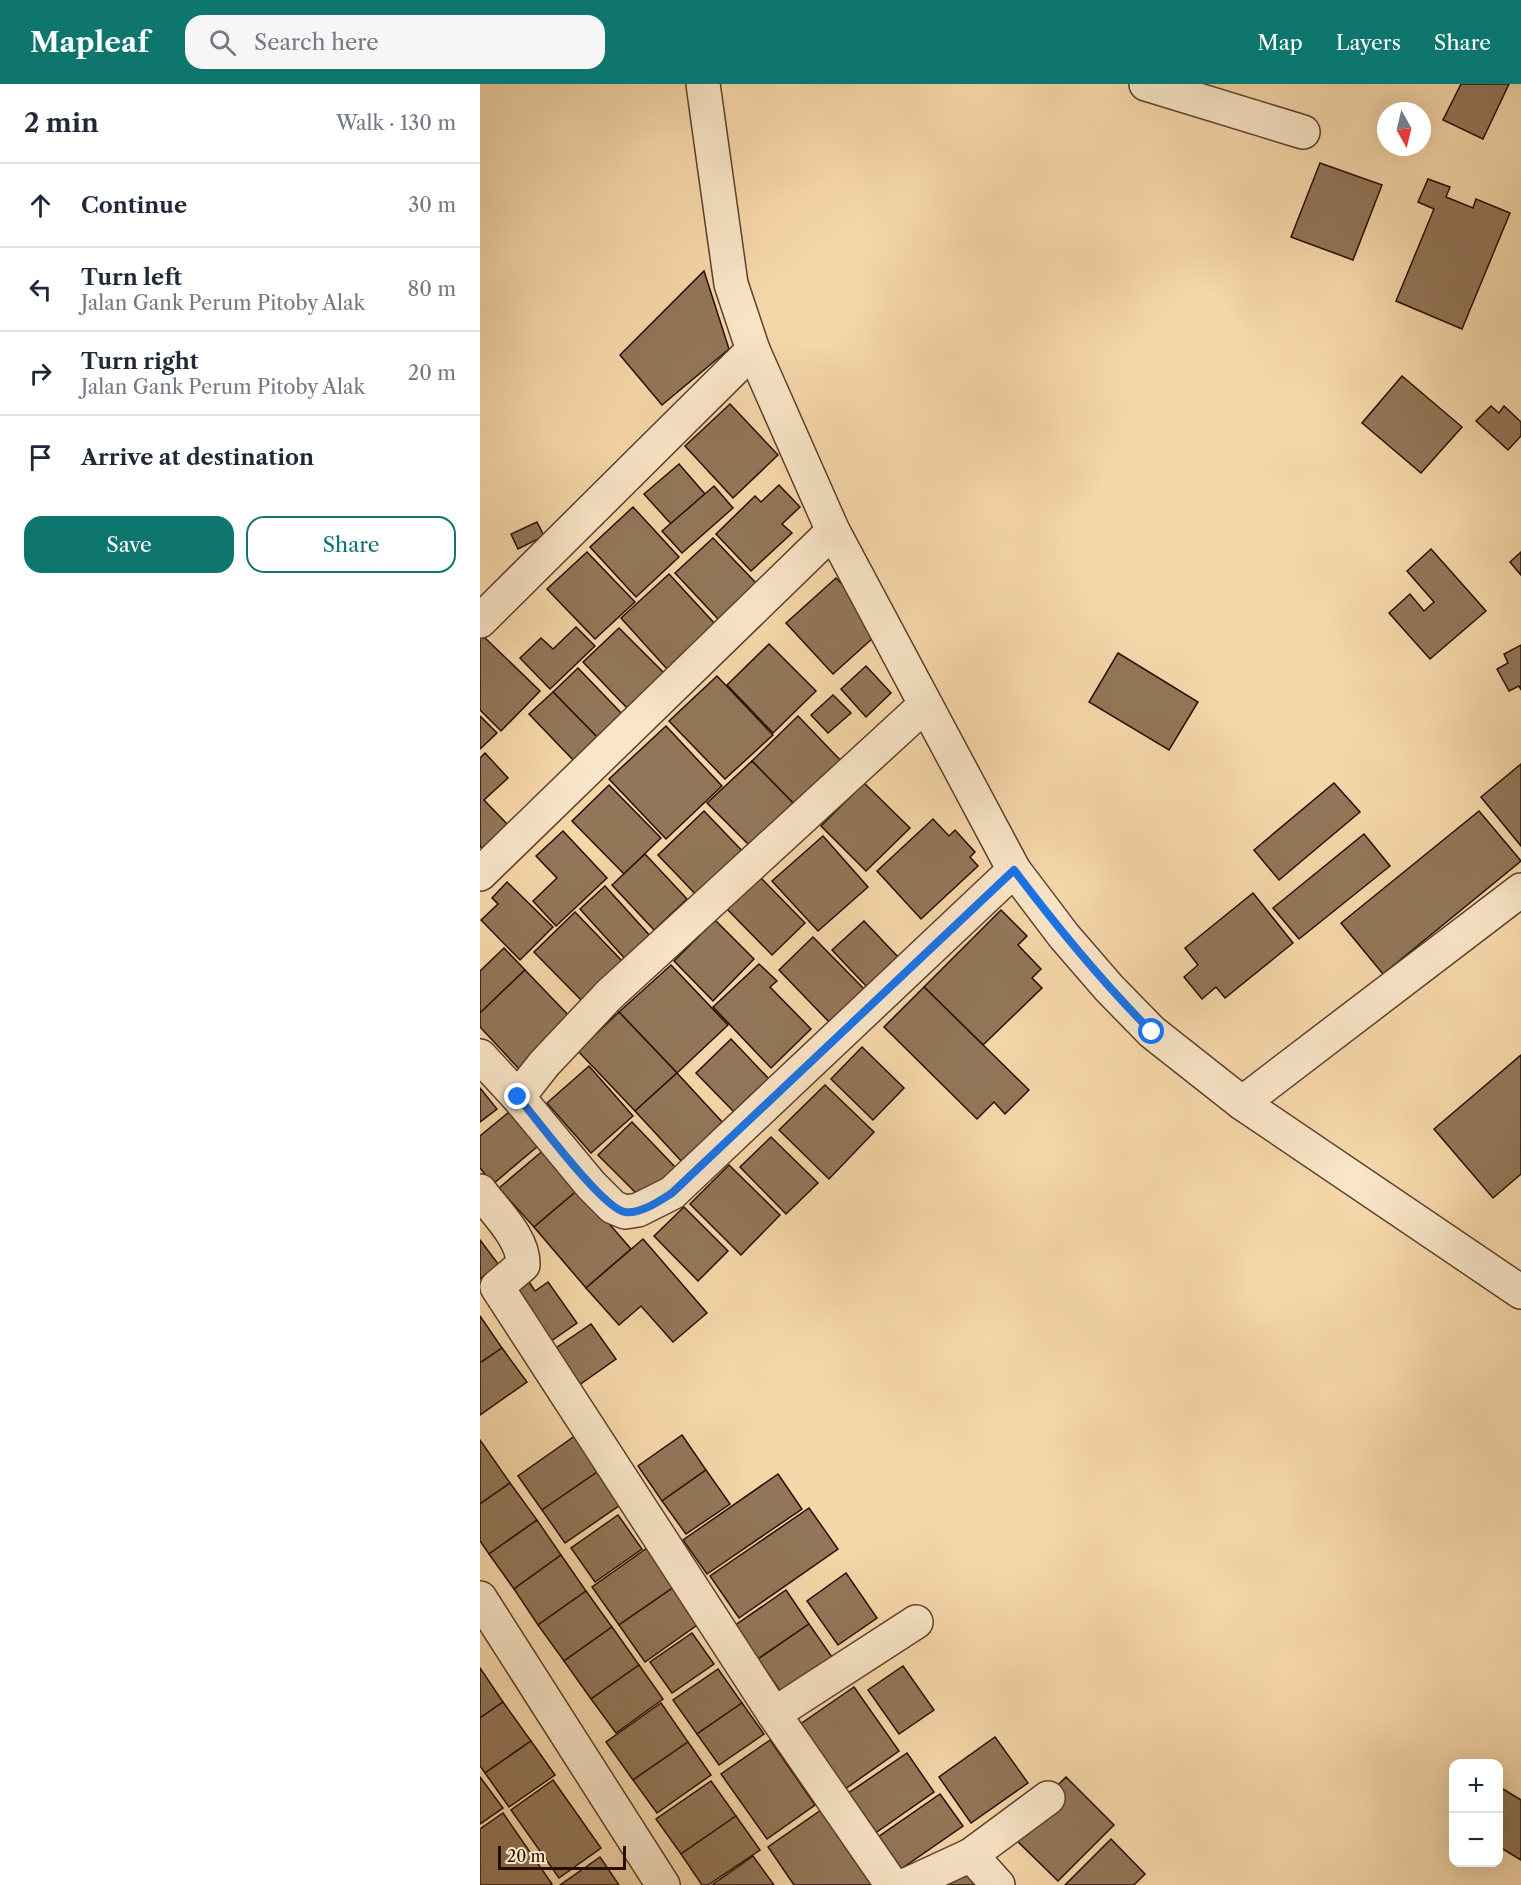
<!DOCTYPE html>
<html lang="en">
<head>
<meta charset="utf-8">
<style>
	body { margin:0; font-family:"Libre Caslon Text",serif; background:#f6f6f7; color:#1f2937 }
	.controls { position:absolute; right:18px; bottom:18px; display:grid; overflow:hidden; border-radius:12px; box-shadow:0 6px 24px #0002 }
	.controls button { width:54px; height:54px; display:grid; place-items:center; padding:0; border:0; border-bottom:2px solid #e0e1e3; background:#fff; color:#1f2937; font:30px sans-serif }
	.compass { position:absolute; left:897px; top:18px; width:54px; height:54px; border-radius:50%; background:#fff; box-shadow:0 6px 24px #0002; rotate:172deg }
	.scale { position:absolute; left:18px; bottom:15px; width:128px; box-sizing:border-box; padding-left:6px; border:3px solid #280d03; border-top:0; font-size:16px; line-height:21px; white-space:nowrap; color:#280d03; -webkit-text-stroke:4px #f9e5c7; paint-order:stroke }
	.stop { position:absolute; width:18px; height:18px; margin:-14px; border:4px solid #1a73e8; border-radius:50%; background:#fff }
	.stop.end { background:#1a73e8; border-color:#fff; box-shadow:0 2px 6px #0008 }
	.list { margin:0; padding:0; list-style:none }
	h2 { display:flex; justify-content:space-between; align-items:center; height:78px; margin:0; padding:0 24px; font-size:26px }
	h2 small { font-size:20px; font-weight:400; color:#747a83 }
	.list li { display:grid; grid-template-columns:39px 1fr auto; gap:18px; align-items:center; box-sizing:border-box; height:84px; padding:0 24px; border-top:2px solid #e0e1e3 }
	.list b { display:block; font-size:22px; white-space:nowrap }
	.list p { margin:0; font-size:20px; white-space:nowrap; color:#747a83 }
	.list em { font-size:20px; font-style:normal; color:#747a83 }
	.actions { display:flex; gap:12px; padding:18px 24px }
	.actions a { flex:1; padding:14px 0; border:2px solid #0f766e; border-radius:18px; text-align:center; font-size:21px; color:#0f766e }
	.actions .main { background:#0f766e; color:#fff }
	.icon { flex:none; width:33px; height:33px; fill:none; stroke:currentColor; stroke-width:2; stroke-linecap:round; stroke-linejoin:round }
	.map { position:relative; flex:none; width:1041px; height:1801px; overflow:hidden }
	header { display:flex; align-items:center; gap:36px; box-sizing:border-box; height:84px; padding:0 30px; background:#0f766e; color:#fff }
	header strong { font-size:28px }
	nav { display:flex; gap:33px; margin-inline-start:auto; font-size:21px }
	.search { width:420px; height:54px; background:#f6f6f7; display:flex; align-items:center; gap:15px; box-sizing:border-box; padding:0 21px; border-radius:18px; color:#747a83; font-size:22px }
	main { display:flex }
	aside { flex:1; background:#fff }
	.map>svg:first-child { display:block }
	.building { fill:#937659; stroke:#280d03; stroke-width:1.5 }
	.lines { fill:none; stroke-linecap:round; stroke-linejoin:round }
	.street-casing { stroke:#5c402c; stroke-width:36 }
	.street { stroke:#f9e5c7; stroke-width:33 }
	.route { stroke:#1a73e8; stroke-width:8 }
</style>
</head>
<body>
<header>
<strong>Mapleaf</strong>
<div class="search"><svg class="icon" aria-label="search" viewBox="0 0 24 24"><circle cx="10" cy="10" r="6"/><path d="M15 15l6 6"/></svg>Search here</div>
<nav><a>Map</a><a>Layers</a><a>Share</a></nav>
</header>
<main>
<aside>
<h2>2 min<small>Walk · 130 m</small></h2>
<ul class="list">
<li><svg class="icon" aria-label="ahead" viewBox="0 0 24 24"><path d="M12 20V5M6 11l6-6 6 6"/></svg><div><b>Continue</b></div><em>30 m</em></li>
<li><svg class="icon" aria-label="left" viewBox="0 0 24 24"><path d="M17 20v-9H6M10 6l-5 5 5 5"/></svg><div><b>Turn left</b><p>Jalan Gank Perum Pitoby Alak</p></div><em>80 m</em></li>
<li><svg class="icon" aria-label="right" viewBox="0 0 24 24"><path d="M7 20v-9h11M14 6l5 5-5 5"/></svg><div><b>Turn right</b><p>Jalan Gank Perum Pitoby Alak</p></div><em>20 m</em></li>
<li><svg class="icon" aria-label="arrive" viewBox="0 0 24 24"><path d="M6 21V4h12l-3 4 3 4H6"/></svg><div><b>Arrive at destination</b></div></li>
</ul>
<div class="actions"><a class="main">Save</a><a>Share</a></div>
</aside>
<div class="map">
<svg width="1041" height="1801" viewBox="0 0 1041 1801">
	<rect width="100%" height="100%" fill="#f6d7a9"/>
	<filter id="stains"><feTurbulence type="fractalNoise" baseFrequency=".00333" numOctaves="4"/><feColorMatrix values="0 0 0 0 .2 0 0 0 0 .09 0 0 0 0 .02 0 0 0 .5 -.17"/></filter>
	<radialGradient id="worn" r=".72"><stop offset=".6" stop-color="#630" stop-opacity="0"/><stop offset="1" stop-color="#630" stop-opacity=".3"/></radialGradient>
	<g class="building">
		<polygon points="981,0 1029,0 1003,55 963,36"/>
		<polygon points="840,79 902,101 873,176 811,153"/>
		<polygon points="948,95 970,103 966,113 993,124 996,115 1030,129 982,245 916,217 954,125 938,118"/>
		<polygon points="224,187 249,265 182,321 140,271"/>
		<polygon points="922,292 982,343 941,389 882,339"/>
		<polygon points="250,320 298,371 253,414 205,362"/>
		<polygon points="1011,322 1019,329 1024,322 1041,338 1041,352 1028,366 996,337"/>
		<polygon points="199,380 225,410 191,440 164,410"/>
		<polygon points="299,401 320,423 302,440 312,449 271,487 236,450 275,412 281,418"/>
		<polygon points="234,402 253,424 202,469 182,447"/>
		<polygon points="153,423 199,473 156,513 110,463"/>
		<polygon points="57,438 64,452 38,465 31,450"/>
		<polygon points="233,454 276,499 238,535 195,489"/>
		<polygon points="951,465 1006,527 950,575 909,529 930,510 944,527 954,518 927,487"/>
		<polygon points="107,468 155,518 115,555 67,505"/>
		<polygon points="1041,468 1041,491 1030,478"/>
		<polygon points="189,490 236,541 187,585 141,534"/>
		<polygon points="356,494 404,544 353,590 306,539"/>
		<polygon points="96,543 115,562 70,605 40,574 61,554 73,565"/>
		<polygon points="139,544 184,589 147,624 103,578"/>
		<polygon points="3,552 60,607 21,647 0,626 0,555"/>
		<polygon points="289,560 336,607 293,649 247,601"/>
		<polygon points="1041,561 1041,606 1039,602 1029,607 1017,585 1028,579 1024,570"/>
		<polygon points="638,569 718,618 689,666 609,618"/>
		<polygon points="386,582 411,609 386,633 361,605"/>
		<polygon points="98,584 144,632 119,655 73,608"/>
		<polygon points="237,592 293,651 245,695 189,637"/>
		<polygon points="73,608 119,655 95,678 49,630"/>
		<polygon points="353,611 371,629 348,649 331,631"/>
		<polygon points="0,632 17,649 0,665"/>
		<polygon points="318,632 365,681 319,725 272,677"/>
		<polygon points="186,642 242,702 186,755 129,695"/>
		<polygon points="5,669 28,694 4,716 31,744 5,768 0,762 0,674"/>
		<polygon points="272,677 319,725 275,767 227,719"/>
		<polygon points="1041,680 1041,762 1001,713"/>
		<polygon points="384,699 430,744 386,787 341,742"/>
		<polygon points="854,699 880,728 799,796 774,766"/>
		<polygon points="129,701 181,754 144,790 92,737"/>
		<polygon points="224,727 268,773 222,817 178,771"/>
		<polygon points="999,727 1041,777 903,890 861,839"/>
		<polygon points="453,735 469,752 475,746 495,768 490,773 498,782 441,835 397,787"/>
		<polygon points="83,747 127,794 76,842 53,817 77,794 56,772"/>
		<polygon points="884,750 910,782 819,855 793,824"/>
		<polygon points="343,752 388,803 338,847 292,797"/>
		<polygon points="165,770 207,815 174,846 132,801"/>
		<polygon points="280,793 325,839 292,871 247,825"/>
		<polygon points="27,798 73,843 40,876 1,836 18,820 12,814"/>
		<polygon points="125,802 172,854 147,877 100,825"/>
		<polygon points="773,809 813,859 745,914 736,903 722,915 704,893 718,881 705,864"/>
		<polygon points="521,826 547,852 538,861 561,885 552,894 562,904 503,961 444,903"/>
		<polygon points="95,828 145,880 104,919 54,868"/>
		<polygon points="235,836 274,875 233,917 194,877"/>
		<polygon points="384,837 419,874 387,903 352,866"/>
		<polygon points="333,853 386,907 351,940 299,886"/>
		<polygon points="24,864 45,886 0,929 0,887"/>
		<polygon points="279,880 297,897 290,903 331,945 291,984 233,923"/>
		<polygon points="191,881 248,941 197,989 139,928"/>
		<polygon points="45,886 94,937 41,987 0,943 0,929"/>
		<polygon points="444,903 549,1006 525,1030 514,1018 497,1035 404,943"/>
		<polygon points="139,928 197,989 155,1027 98,967"/>
		<polygon points="251,955 289,995 254,1028 216,989"/>
		<polygon points="382,963 424,1004 393,1036 351,995"/>
		<polygon points="1041,971 1041,1090 1013,1114 954,1045"/>
		<polygon points="109,982 153,1032 111,1069 67,1019"/>
		<polygon points="197,989 244,1040 203,1079 155,1027"/>
		<polygon points="345,1001 394,1048 349,1095 299,1046"/>
		<polygon points="0,1004 17,1025 0,1038"/>
		<polygon points="35,1023 64,1057 13,1100 0,1084 0,1052"/>
		<polygon points="152,1038 196,1084 163,1116 118,1071"/>
		<polygon points="291,1053 338,1099 306,1130 260,1083"/>
		<polygon points="72,1059 106,1099 54,1143 19,1104"/>
		<polygon points="249,1081 300,1131 261,1171 210,1120"/>
		<polygon points="99,1105 151,1165 106,1204 54,1143"/>
		<polygon points="204,1123 248,1167 218,1197 174,1152"/>
		<polygon points="163,1155 227,1229 193,1258 161,1222 139,1241 106,1204"/>
		<polygon points="0,1156 19,1181 0,1195"/>
		<polygon points="49,1198 55,1207 68,1198 97,1239 64,1262 29,1212"/>
		<polygon points="0,1232 22,1264 0,1279"/>
		<polygon points="111,1240 136,1275 92,1306 67,1270"/>
		<polygon points="22,1264 47,1298 0,1331 0,1279"/>
		<polygon points="99,1349 123,1384 62,1426 38,1392"/>
		<polygon points="202,1351 226,1386 182,1417 158,1382"/>
		<polygon points="0,1356 30,1399 0,1420"/>
		<polygon points="123,1384 146,1417 85,1459 62,1426"/>
		<polygon points="226,1386 250,1420 206,1450 182,1417"/>
		<polygon points="298,1390 322,1425 227,1490 203,1456"/>
		<polygon points="30,1399 57,1436 9,1470 0,1457 0,1420"/>
		<polygon points="329,1424 358,1465 259,1534 230,1492"/>
		<polygon points="138,1431 162,1465 115,1498 91,1464"/>
		<polygon points="57,1436 81,1471 34,1505 9,1470"/>
		<polygon points="167,1464 194,1503 139,1541 112,1503"/>
		<polygon points="81,1471 106,1507 58,1541 34,1505"/>
		<polygon points="366,1489 397,1534 358,1561 327,1517"/>
		<polygon points="194,1503 220,1539 165,1578 139,1541"/>
		<polygon points="306,1506 329,1540 278,1575 254,1542"/>
		<polygon points="106,1507 132,1543 84,1577 58,1541"/>
		<polygon points="329,1540 352,1573 301,1608 278,1575"/>
		<polygon points="132,1543 159,1581 111,1615 84,1577"/>
		<polygon points="212,1549 234,1580 192,1609 170,1578"/>
		<polygon points="159,1581 183,1615 136,1649 111,1615"/>
		<polygon points="423,1582 454,1626 419,1650 388,1606"/>
		<polygon points="0,1584 23,1618 0,1634"/>
		<polygon points="238,1585 262,1619 217,1650 193,1616"/>
		<polygon points="374,1603 419,1667 365,1705 319,1641"/>
		<polygon points="23,1618 51,1657 5,1689 0,1682 0,1634"/>
		<polygon points="181,1619 208,1658 153,1696 126,1658"/>
		<polygon points="262,1619 284,1650 239,1681 217,1650"/>
		<polygon points="515,1653 548,1699 491,1739 459,1693"/>
		<polygon points="290,1656 335,1721 287,1755 241,1690"/>
		<polygon points="51,1657 75,1691 29,1723 5,1689"/>
		<polygon points="208,1658 231,1691 177,1729 153,1696"/>
		<polygon points="427,1669 454,1708 394,1750 367,1710"/>
		<polygon points="0,1693 23,1724 0,1740"/>
		<polygon points="586,1693 634,1741 578,1797 529,1749"/>
		<polygon points="73,1696 121,1764 79,1794 31,1726"/>
		<polygon points="231,1697 256,1732 201,1770 176,1735"/>
		<polygon points="1023,1705 1041,1716 1041,1776 1018,1762 1018,1712"/>
		<polygon points="460,1710 483,1742 421,1785 398,1753"/>
		<polygon points="341,1726 392,1799 390,1801 314,1801 288,1763"/>
		<polygon points="23,1729 72,1800 70,1801 0,1801 0,1745"/>
		<polygon points="256,1732 280,1766 228,1801 222,1801 201,1770"/>
		<polygon points="631,1755 665,1790 654,1801 585,1801"/>
		<polygon points="273,1772 294,1801 232,1801"/>
		<polygon points="120,1773 139,1801 80,1801"/>
		<polygon points="493,1773 513,1801 453,1801"/>
	</g>
	<g class="lines">
		<defs>
			<g id="street">
				<polyline points="223,0 251,200 273,266 353,447 534,786 584,852 629,904 672,948 762,1019 1041,1208"/>
				<polyline points="666,0 823,48"/>
				<polyline points="0,537 273,266"/>
				<polyline points="0,790 353,447"/>
				<polyline points="0,972 38,1013 111,1101 133,1123 145,1128 158,1126 192,1109 534,786"/>
				<polyline points="38,1013 64,980 129,911 445,621"/>
				<polyline points="762,1019 1041,806"/>
				<path d="M0,1107C15,1128 44,1154 43,1181L17,1203L294,1630L412,1801"/>
				<polyline points="0,1514 183,1801"/>
				<polyline points="294,1630 436,1538"/>
				<polyline points="491,1771 518,1801"/>
				<polyline points="426,1801 491,1771 568,1714"/>
			</g>
		</defs>
		<use href="#street" class="street-casing"/>
		<use href="#street" class="street"/>
	</g>
	<g class="lines">
		<path class="route" d="M38,1013C56,1034 123,1125 145,1128C161,1130 179,1117 192,1109L534,786C577,843 621,897 672,948"/>
	</g>
	<rect width="100%" height="100%" filter="url(#stains)"/>
	<rect width="100%" height="100%" fill="url(#worn)"/>
</svg>
<div class="controls">
<button>+</button>
<button>−</button>
</div>
<svg class="compass" viewBox="-18 -18 36 36"><path d="M0-13l5 13h-10z" fill="#e53935"/><path d="M0 13l5-13h-10z" fill="#747a83"/></svg>
<div class="scale">20 m</div>
<div class="stop" style="left:672px;top:948px"></div>
<div class="stop end" style="left:38px;top:1013px"></div>
</div>
</main>
</body>
</html>
